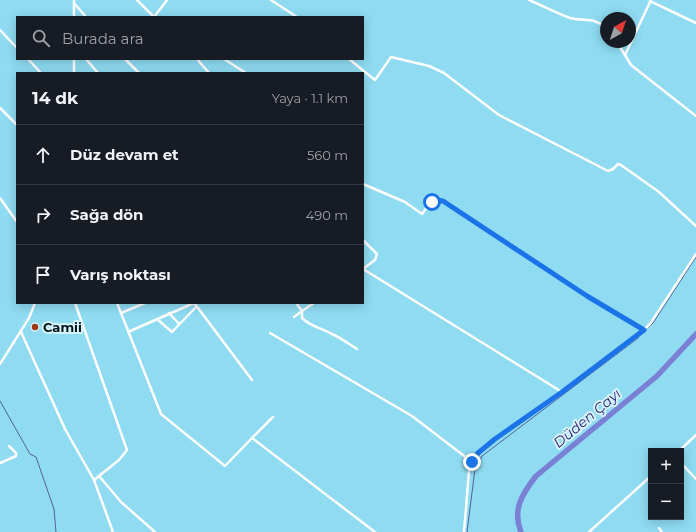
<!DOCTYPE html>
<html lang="tr">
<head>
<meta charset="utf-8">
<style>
	body { margin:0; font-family:Montserrat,sans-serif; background:#20242c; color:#f1f3f6 }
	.controls { position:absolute; right:12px; bottom:12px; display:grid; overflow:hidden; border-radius:0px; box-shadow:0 2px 10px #0003 }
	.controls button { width:36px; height:36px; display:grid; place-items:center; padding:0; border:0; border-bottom:1px solid #363941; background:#171b24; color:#f1f3f6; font:20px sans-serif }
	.compass { position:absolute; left:600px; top:12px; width:36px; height:36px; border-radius:50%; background:#171b24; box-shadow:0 2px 10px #0003; rotate:39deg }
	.stop { position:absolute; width:12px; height:12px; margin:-9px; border:3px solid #1a73e8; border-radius:50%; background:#fff }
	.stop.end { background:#1a73e8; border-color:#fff; box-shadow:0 1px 4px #0008 }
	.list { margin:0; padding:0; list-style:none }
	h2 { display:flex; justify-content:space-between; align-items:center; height:52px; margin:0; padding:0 16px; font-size:17px }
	h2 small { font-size:13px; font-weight:400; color:#9ea1a6 }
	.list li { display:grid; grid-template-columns:26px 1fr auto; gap:12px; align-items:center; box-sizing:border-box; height:60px; padding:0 16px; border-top:1px solid #363941 }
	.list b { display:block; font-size:15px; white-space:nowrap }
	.list em { font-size:13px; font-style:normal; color:#9ea1a6 }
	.icon { flex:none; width:22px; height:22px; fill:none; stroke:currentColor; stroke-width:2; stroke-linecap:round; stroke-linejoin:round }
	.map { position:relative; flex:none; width:696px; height:532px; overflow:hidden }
	.search { position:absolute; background:#171b24; box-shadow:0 2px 10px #0003; left:16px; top:16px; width:348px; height:44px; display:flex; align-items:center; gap:10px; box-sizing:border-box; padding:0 14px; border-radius:0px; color:#9ea1a6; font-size:15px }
	.panel { position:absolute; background:#171b24; box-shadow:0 2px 10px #0003; left:16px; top:72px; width:348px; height:232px; border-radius:0px }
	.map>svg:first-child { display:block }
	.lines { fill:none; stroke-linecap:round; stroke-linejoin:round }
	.stream { stroke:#55619c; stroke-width:1 }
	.river { stroke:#7a81d4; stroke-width:5.5 }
	.street { stroke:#fff; stroke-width:2.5 }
	.route { stroke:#1a73e8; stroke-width:5 }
	.poi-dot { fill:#9f3813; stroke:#d7f4fe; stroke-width:1.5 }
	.labels { text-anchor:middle; stroke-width:4; stroke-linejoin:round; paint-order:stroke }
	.poi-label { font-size:13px; font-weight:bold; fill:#00151b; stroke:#d7f4fe; text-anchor:start }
	.water-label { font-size:14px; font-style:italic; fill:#251879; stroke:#d7f4fe }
</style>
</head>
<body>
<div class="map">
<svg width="696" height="532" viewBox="0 0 696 532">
	<rect width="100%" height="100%" fill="#8edbf2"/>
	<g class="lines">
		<g class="stream">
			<polyline points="0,401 30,454 36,457 54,509 56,532"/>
			<polyline points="467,532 475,469 482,456 638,338 653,323 696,257"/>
		</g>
		<path class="river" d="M521,532C512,510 522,494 536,476L657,376L696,334"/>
		<g class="street">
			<polyline points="74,0 74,17"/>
			<polyline points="137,0 154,17"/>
			<polyline points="271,0 297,17"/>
			<path d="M529,0C543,6 556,13 570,18C585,22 592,16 606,28"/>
			<polyline points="650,1 696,23"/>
			<polyline points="74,3 86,17"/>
			<polyline points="154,17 167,0"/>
			<polyline points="0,30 17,48"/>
			<polyline points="617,42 631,65 696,116"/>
			<polyline points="625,55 651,0"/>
			<polyline points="28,59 41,73"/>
			<polyline points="74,59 74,73"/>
			<polyline points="86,59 98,73"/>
			<polyline points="125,59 139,73"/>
			<polyline points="197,59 209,73"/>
			<polyline points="224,59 246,73"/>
			<polyline points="349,59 375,80 391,57 429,66 444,73 499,115 608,171 613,169 618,164 621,165 659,192 696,226"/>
			<polyline points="0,108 17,125"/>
			<path d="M363,184L405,202L422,214C428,206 432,199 443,201L587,296L644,330"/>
			<polyline points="0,198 17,222"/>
			<polyline points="363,240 377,254 375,260 363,269 562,392"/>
			<polyline points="75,303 127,450 119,460 94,480 113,532"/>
			<polyline points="117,303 161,414 225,466 252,438"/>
			<polyline points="296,303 302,311 314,303"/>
			<polyline points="195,304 252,380"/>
			<polyline points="121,313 145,303"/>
			<polyline points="169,313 179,324"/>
			<path d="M294,317L302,311V318C311,327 322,328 332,334C341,338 349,344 357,349"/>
			<polyline points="157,319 172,332 196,307"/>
			<polyline points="21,332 65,429 94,480"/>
			<polyline points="128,332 194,303"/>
			<polyline points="270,333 412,416 472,462"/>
			<polyline points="0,364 29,318 35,303"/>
			<polyline points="273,417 252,438 375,532"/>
			<polyline points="679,451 696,435"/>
			<polyline points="0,463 16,456 16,453 9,446"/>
			<polyline points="681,463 696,479"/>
			<polyline points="99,476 121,502 155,532"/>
			<polyline points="659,528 662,532"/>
			<polyline points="464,532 469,471 472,462 478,453 495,439 638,336 650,324 696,254"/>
			<polyline points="589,532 651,476"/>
		</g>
	</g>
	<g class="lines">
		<polyline class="route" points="432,202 437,200 443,201 587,296 644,330 562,392 495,439 478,453 472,462"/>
	</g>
	<circle class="poi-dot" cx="35" cy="327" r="4"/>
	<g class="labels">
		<g class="poi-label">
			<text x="43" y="332">Camii</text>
		</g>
		<g class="water-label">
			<text transform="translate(587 418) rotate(-40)" y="5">Düden Çayı</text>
		</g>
	</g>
</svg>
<div class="controls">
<button>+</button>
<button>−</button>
</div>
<svg class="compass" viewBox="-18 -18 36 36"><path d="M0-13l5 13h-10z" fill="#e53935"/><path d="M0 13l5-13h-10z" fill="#9ea1a6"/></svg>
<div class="stop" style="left:432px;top:202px"></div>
<div class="stop end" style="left:472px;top:462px"></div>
<div class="search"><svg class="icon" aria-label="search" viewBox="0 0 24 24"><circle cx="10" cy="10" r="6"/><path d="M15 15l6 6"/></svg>Burada ara</div>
<section class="panel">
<h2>14 dk<small>Yaya · 1.1 km</small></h2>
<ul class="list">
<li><svg class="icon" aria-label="ahead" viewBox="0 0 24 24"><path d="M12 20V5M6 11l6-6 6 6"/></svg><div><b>Düz devam et</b></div><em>560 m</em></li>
<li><svg class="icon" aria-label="right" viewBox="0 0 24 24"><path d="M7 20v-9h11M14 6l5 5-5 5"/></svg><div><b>Sağa dön</b></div><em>490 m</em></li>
<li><svg class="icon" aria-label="arrive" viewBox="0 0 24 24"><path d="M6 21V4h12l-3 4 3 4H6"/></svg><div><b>Varış noktası</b></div></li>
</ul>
</section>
</div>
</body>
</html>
